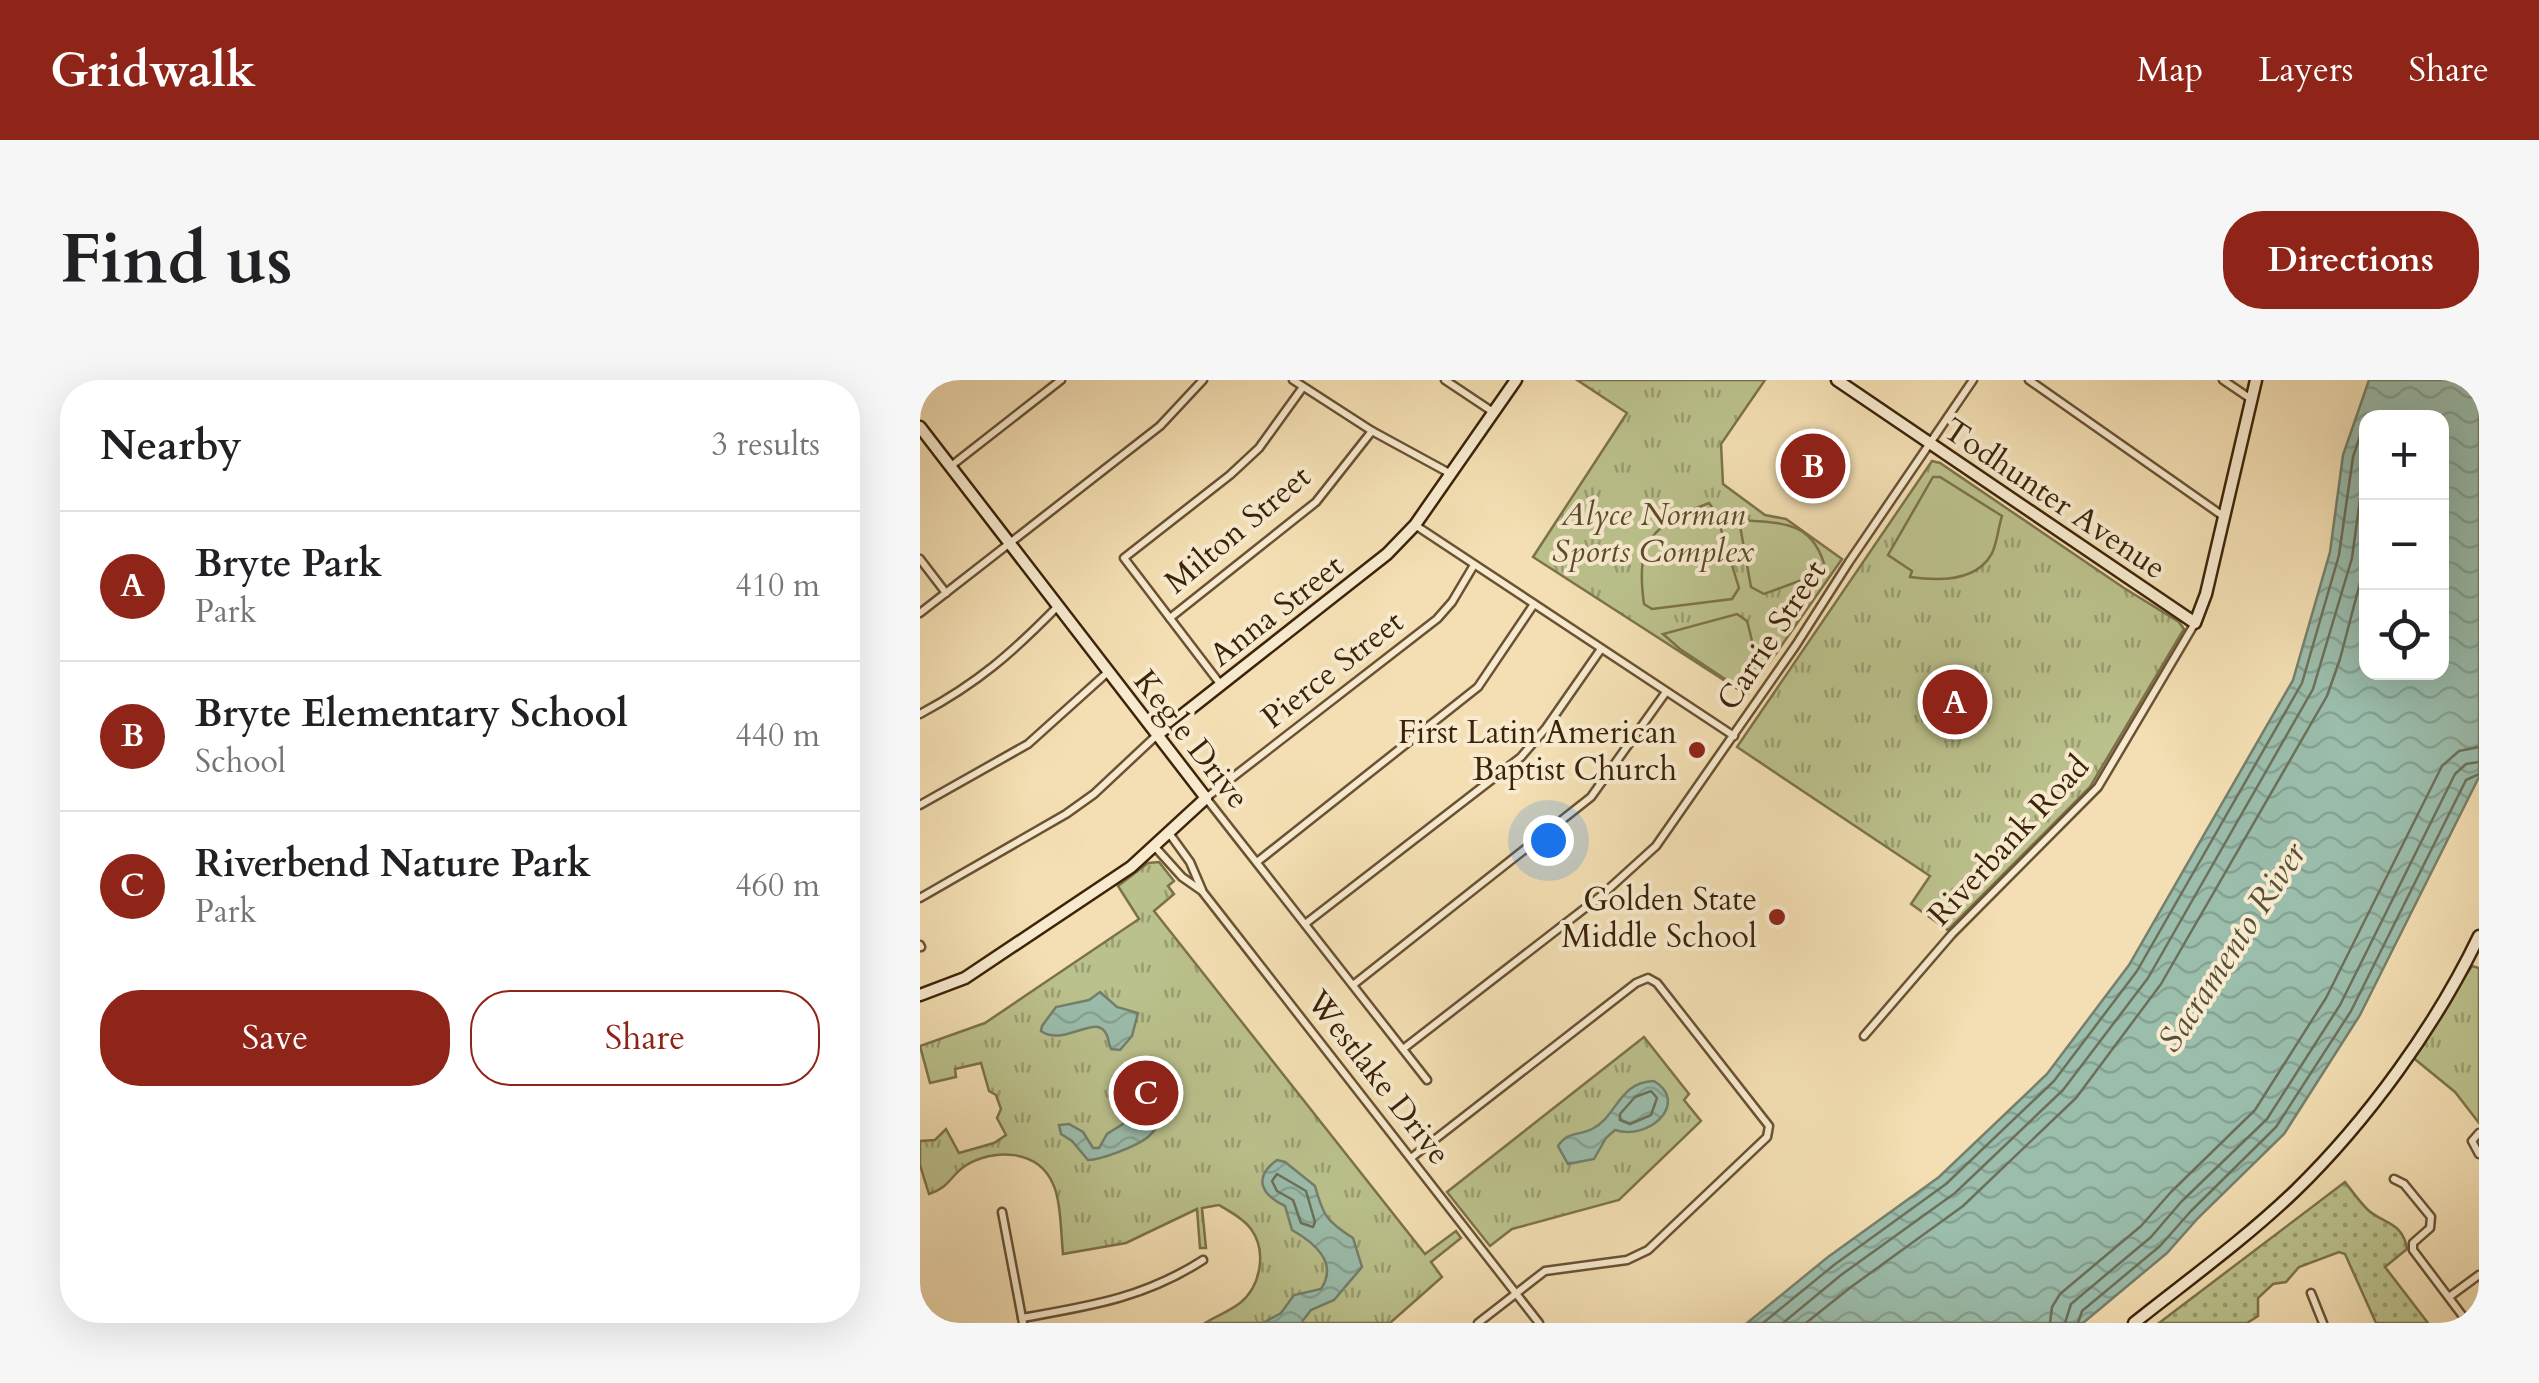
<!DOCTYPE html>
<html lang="en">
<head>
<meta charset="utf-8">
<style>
	body { margin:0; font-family:Cardo,serif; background:#f6f6f6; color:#202124 }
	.controls { position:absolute; right:30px; top:30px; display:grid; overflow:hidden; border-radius:20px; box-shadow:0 10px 40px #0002 }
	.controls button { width:90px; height:90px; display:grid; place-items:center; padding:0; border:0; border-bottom:2px solid #e0e0e0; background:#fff; color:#202124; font:50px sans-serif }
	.you { position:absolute; left:628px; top:460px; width:35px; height:35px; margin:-25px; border:8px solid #fff; border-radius:50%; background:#1a73e8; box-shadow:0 0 0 15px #1a73e833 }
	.badge { display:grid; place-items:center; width:65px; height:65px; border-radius:50%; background:#8f2418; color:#fff; font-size:32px; font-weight:700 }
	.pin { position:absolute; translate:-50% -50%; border:5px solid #fff; box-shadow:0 2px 10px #0006 }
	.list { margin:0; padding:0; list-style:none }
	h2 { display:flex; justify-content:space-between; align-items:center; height:130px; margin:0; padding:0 40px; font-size:42px }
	h2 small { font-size:32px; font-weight:400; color:#757577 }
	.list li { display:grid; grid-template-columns:65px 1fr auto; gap:30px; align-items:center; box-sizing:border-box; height:150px; padding:0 40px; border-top:2px solid #e0e0e0 }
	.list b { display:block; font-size:38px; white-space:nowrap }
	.list p { margin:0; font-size:32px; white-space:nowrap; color:#757577 }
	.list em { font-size:32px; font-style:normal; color:#757577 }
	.actions { display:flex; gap:20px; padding:30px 40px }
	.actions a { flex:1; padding:22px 0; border:2px solid #8f2418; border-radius:40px; text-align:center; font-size:35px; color:#8f2418 }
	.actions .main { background:#8f2418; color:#fff }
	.icon { flex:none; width:55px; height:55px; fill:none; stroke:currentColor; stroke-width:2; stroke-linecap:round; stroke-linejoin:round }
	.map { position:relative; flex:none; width:1559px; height:943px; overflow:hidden; border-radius:40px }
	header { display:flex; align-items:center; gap:60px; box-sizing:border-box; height:140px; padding:0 50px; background:#8f2418; color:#fff }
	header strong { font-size:48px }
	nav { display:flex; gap:55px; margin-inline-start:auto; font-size:35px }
	.intro { display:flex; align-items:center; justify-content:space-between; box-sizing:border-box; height:240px; padding:0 60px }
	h1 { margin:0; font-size:70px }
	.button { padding:25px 45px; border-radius:40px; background:#8f2418; color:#fff; font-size:35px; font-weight:700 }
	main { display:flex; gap:60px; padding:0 60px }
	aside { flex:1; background:#fff; border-radius:40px; box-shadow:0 10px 40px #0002 }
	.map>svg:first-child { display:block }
	.grass { fill:url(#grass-dots); stroke:#7c724a; stroke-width:2.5 }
	.park { fill:url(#park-tufts); stroke:#7c724a; stroke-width:2.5 }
	.pitch { fill:#bbc18c; stroke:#7c724a; stroke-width:2.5 }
	.water { fill:url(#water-waves); stroke:#757f6b; stroke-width:2.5; fill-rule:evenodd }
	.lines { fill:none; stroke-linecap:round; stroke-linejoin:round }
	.shore { stroke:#6c705a; stroke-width:2.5 }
	.street-casing { stroke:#6a5234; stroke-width:11 }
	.secondary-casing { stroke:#3c2309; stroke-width:15 }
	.street { stroke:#f7eace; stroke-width:6 }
	.secondary { stroke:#f7eace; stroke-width:10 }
	.poi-dot { fill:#8f2418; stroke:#f7eace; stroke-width:4 }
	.labels { text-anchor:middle; stroke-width:8; stroke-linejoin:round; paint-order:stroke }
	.street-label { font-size:32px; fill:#3c2309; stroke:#f7eace }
	.park-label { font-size:32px; font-style:italic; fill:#5c4a2a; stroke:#f7eace }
	.poi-label { font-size:32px; fill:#3c2309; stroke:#f7eace; text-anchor:end }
	.water-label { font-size:35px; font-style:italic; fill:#58513a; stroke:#f7eace }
</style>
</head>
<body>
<header>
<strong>Gridwalk</strong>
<nav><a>Map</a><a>Layers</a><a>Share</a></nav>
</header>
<div class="intro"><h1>Find us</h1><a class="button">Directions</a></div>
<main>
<aside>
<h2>Nearby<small>3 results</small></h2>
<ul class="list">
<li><span class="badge">A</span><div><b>Bryte Park</b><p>Park</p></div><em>410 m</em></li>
<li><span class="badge">B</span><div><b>Bryte Elementary School</b><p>School</p></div><em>440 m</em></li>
<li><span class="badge">C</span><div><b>Riverbend Nature Park</b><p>Park</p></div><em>460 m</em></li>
</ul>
<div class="actions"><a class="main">Save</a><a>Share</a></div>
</aside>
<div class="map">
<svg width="1559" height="943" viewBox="0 0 1559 943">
	<defs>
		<pattern id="grass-dots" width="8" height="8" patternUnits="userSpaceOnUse" patternTransform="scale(2.5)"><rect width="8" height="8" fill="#bbc18c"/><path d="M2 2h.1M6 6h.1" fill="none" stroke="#999c71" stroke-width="1.8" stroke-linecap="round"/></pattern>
		<pattern id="park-tufts" width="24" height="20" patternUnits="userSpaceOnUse" patternTransform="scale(2.5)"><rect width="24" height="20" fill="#bbc18c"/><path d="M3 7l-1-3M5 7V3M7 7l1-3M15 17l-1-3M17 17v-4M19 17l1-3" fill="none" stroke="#999c71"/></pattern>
		<pattern id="water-waves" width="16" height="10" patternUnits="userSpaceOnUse" patternTransform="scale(2.5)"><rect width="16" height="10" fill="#9bbdac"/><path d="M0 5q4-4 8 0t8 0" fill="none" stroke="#86a293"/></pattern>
	</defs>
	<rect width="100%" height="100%" fill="#f3dfb3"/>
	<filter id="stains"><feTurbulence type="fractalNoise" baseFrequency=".002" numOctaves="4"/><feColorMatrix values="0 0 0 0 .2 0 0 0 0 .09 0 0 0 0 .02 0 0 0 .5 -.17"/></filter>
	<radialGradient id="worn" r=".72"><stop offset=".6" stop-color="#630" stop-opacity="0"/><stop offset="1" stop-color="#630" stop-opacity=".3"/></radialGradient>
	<path class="grass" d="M1425,802C1432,811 1439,821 1447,829C1462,844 1483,841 1487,869L1465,887L1508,943H1456L1425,874L1419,872L1379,887L1366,902L1353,904L1338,918V936L1327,943H1239Z"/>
	<g class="park">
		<polygon points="657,0 845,0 801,64 803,104 845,135 866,139 922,179 827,315 613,177 707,33"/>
		<polygon points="1012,81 1020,83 1204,208 1259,242 1264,249 1170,407 1028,550 991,524 1010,496 817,367"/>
		<path d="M239,482L254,501L248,506L254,514L234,531L505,874L536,851L541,858L511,882L522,897L470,943H285C296,936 310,931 320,923C341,906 347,871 331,849C323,838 310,832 299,825L282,828L286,868H280L277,829L206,863L143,874C141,855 141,820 133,804C118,769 73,768 45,786C30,796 30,807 9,814L0,785V761L15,760L26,749L39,773L74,763L86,755L77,738L81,729L76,715L69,711L61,683L35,689L36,697L10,703L0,666L65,643L219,539L198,506L228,483Z"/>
		<polygon points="1552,586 1559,588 1559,743 1535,712 1491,676"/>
		<polygon points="724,657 769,714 764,720 781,741 699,820 592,849 570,866 527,812"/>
	</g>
	<g class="pitch">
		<path d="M1013,97H1020L1082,136C1078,148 1077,165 1071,175C1055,202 1017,201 990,197L992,191L968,175Z"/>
		<path d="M789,123L796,133L819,208L812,219L732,229L724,224C715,159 733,145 789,123Z"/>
		<path d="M819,140C862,143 894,140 906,191L844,214L831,207Z"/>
		<path d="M817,234L827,241C834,266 840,290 826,313L760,269L743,254Z"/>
	</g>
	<g class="water">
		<path d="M1449,0H1559V397L1440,635L1364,754L1278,838L1247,873L1163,943H827L908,877L1019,797L1127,694L1209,585L1373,300L1410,172L1423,75ZM1446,38H1522V292H1446Z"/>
		<path d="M180,612L197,627L218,633L212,656L200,670L191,669C188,663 189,657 185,652C174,635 143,667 121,651L122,646L136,627L169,620Z"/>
		<path d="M240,694L249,699C254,716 241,746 228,757C217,766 181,780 168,780L152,761L141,754L139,745L149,744L163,752L173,768H179L187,754L206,742L228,698Z"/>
		<path d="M734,701C770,723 729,761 695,750L686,758L674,779L648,784L638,766C648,751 658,756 672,749C697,737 698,702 734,701Z"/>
		<path d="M357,780L365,782L395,806C403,835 406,841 433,858L442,887L414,920L391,930L381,943H343L361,933L374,915L401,909C419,882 393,862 372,850L365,826C342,815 332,798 357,780Z"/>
	</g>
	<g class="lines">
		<g class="shore">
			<polygon points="731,711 737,718 731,735 710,744 700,740 700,734 715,717"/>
			<polygon points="357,794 386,811 395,842 393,847 381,843 373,820 357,811 352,801"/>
			<polyline points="843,943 914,885 1026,804 1134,701 1217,591 1382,303 1419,175 1433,77 1446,38"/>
			<polyline points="863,943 921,895 1035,813 1143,710 1228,598 1393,309 1432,178 1446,75"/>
			<polyline points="886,943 931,907 1043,826 1156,718 1241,604 1407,316 1420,279 1446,180"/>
			<polyline points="1130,943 1132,927 1140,914 1221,846 1251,812 1335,730 1406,618 1522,386 1539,371 1559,367"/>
			<polyline points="1145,943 1151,924 1231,857 1261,822 1347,739 1420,625 1535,394 1546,384 1559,382"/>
			<polyline points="1158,943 1162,931 1240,866 1271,831 1356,747 1431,631 1546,400 1559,394"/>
		</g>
		<defs>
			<g id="street">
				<polyline points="373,0 452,51 531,94"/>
				<polyline points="525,0 573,32"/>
				<polyline points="1109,0 1303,136"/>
				<polyline points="1303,0 1331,19"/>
				<polyline points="31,86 141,0"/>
				<polyline points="495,145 814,356"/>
				<polyline points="0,179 26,213"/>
				<polyline points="0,233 240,46 283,0"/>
				<polyline points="250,238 396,122 452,51"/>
				<polyline points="301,305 204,178 310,95 339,68 383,7"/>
				<path d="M0,334C58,303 92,273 138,226"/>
				<polyline points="0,425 108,364 188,292"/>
				<polyline points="249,453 270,482 282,510"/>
				<polyline points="235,467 262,497 282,511 619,943"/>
				<polyline points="337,482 558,307 614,224"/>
				<polyline points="0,518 146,434 174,414 237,355"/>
				<polyline points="385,544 601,377 626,348 681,269"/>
				<polyline points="0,565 1,567"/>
				<polyline points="433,605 671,417 746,312"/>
				<polyline points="944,656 1032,554 1178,407 1275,243"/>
				<polyline points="483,669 682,515 736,466 876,265 929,182 1053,0"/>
				<polyline points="507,700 286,418 517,239 532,222 554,185"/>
				<polyline points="1559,753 1552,761 1559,774"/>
				<polyline points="491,778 716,603 728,598 737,603 849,746 847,757 728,870 707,880 625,891 558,943"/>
				<polyline points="1474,799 1484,804 1511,837 1510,848 1493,863 1493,870 1548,943"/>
				<polyline points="82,832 103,943"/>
				<polyline points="1391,913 1403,943"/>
				<polyline points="1529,917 1559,895"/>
				<path d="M102,938C170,926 224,918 283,880"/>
			</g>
			<g id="secondary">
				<polyline points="917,0 1275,243 1286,214 1336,0"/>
				<polyline points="0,47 286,418 211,487 45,598 0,615"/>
				<polyline points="237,355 467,174 495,145 596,0"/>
				<path d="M1214,943C1268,900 1325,859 1375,811C1447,741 1516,646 1559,556"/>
			</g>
		</defs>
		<use href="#street" class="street-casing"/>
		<use href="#secondary" class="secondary-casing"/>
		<use href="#street" class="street"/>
		<use href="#secondary" class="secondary"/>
	</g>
	<g class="poi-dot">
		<circle cx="777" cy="370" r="10"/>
		<circle cx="857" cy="537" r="10"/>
	</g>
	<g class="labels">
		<g class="street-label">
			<text transform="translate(1135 118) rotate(34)" y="11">Todhunter Avenue</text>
			<text transform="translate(317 149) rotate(-40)" y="11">Milton Street</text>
			<text transform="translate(356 230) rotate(-38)" y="11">Anna Street</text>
			<text transform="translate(851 255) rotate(-57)" y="11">Carrie Street</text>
			<text transform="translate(412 289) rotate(-38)" y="11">Pierce Street</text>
			<text transform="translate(272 359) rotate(52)" y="11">Kegle Drive</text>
			<text transform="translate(1088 460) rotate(-47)" y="11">Riverbank Road</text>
			<text transform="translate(459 697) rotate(52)" y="11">Westlake Drive</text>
		</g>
		<g class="park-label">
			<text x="733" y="145">Alyce Norman<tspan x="733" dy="37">Sports Complex</tspan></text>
		</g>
		<g class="poi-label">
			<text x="757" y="363">First Latin American<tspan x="757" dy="37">Baptist Church</tspan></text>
			<text x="837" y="530">Golden State<tspan x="837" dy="37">Middle School</tspan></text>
		</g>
		<g class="water-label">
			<text transform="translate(1311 567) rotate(-57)" y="12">Sacramento River</text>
		</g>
	</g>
	<rect width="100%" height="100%" filter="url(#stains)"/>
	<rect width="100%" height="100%" fill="url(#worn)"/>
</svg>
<div class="controls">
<button>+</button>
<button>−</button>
<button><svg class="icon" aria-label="locate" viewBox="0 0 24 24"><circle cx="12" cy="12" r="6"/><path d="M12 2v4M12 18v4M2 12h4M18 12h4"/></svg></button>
</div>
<div class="you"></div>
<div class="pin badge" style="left:1035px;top:322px">A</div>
<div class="pin badge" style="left:893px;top:86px">B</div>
<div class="pin badge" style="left:226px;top:713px">C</div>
</div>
</main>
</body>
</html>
